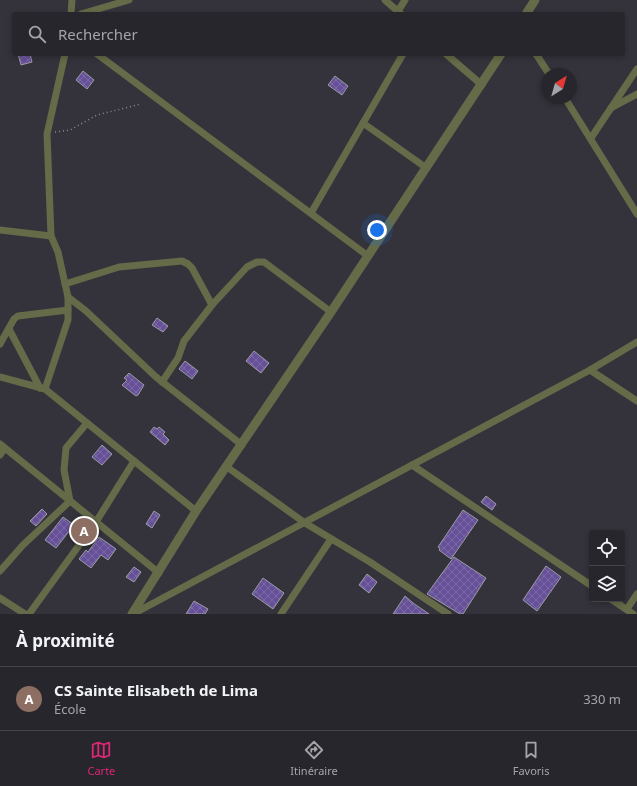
<!DOCTYPE html>
<html lang="fr">
<head>
<meta charset="utf-8">
<style>
	body { margin:0; font-family:"Noto Sans",sans-serif; background:#333238; color:#f1f3f6 }
	.controls { position:absolute; right:12px; bottom:12px; display:grid; overflow:hidden; border-radius:4px; box-shadow:0 2px 6px #0003 }
	.controls button { width:36px; height:36px; display:grid; place-items:center; padding:0; border:0; border-bottom:1px solid #434348; background:#27262c; color:#f1f3f6; font:20px sans-serif }
	.compass { position:absolute; left:541px; top:68px; width:36px; height:36px; border-radius:50%; background:#27262c; box-shadow:0 2px 6px #0003; rotate:37deg }
	.you { position:absolute; left:377px; top:230px; width:14px; height:14px; margin:-10px; border:3px solid #fff; border-radius:50%; background:#1a73e8; box-shadow:0 0 0 6px #1a73e833 }
	.badge { display:grid; place-items:center; width:26px; height:26px; border-radius:50%; background:#db2777; color:#fff; font-size:13px; font-weight:700 }
	.pin { position:absolute; translate:-50% -50%; border:2px solid #fff; box-shadow:0 1px 4px #0006 }
	.list { margin:0; padding:0; list-style:none }
	h2 { display:flex; justify-content:space-between; align-items:center; height:52px; margin:0; padding:0 16px; font-size:17px }
	h2 small { font-size:13px; font-weight:400; color:#a4a5a9 }
	.list li { display:grid; grid-template-columns:26px 1fr auto; gap:12px; align-items:center; box-sizing:border-box; height:64px; padding:0 16px; border-top:1px solid #434348 }
	.list b { display:block; font-size:15px; white-space:nowrap }
	.list p { margin:0; font-size:13px; white-space:nowrap; color:#a4a5a9 }
	.list em { font-size:13px; font-style:normal; color:#a4a5a9 }
	.icon { flex:none; width:22px; height:22px; fill:none; stroke:currentColor; stroke-width:2; stroke-linecap:round; stroke-linejoin:round }
	.map { position:relative; flex:none; width:637px; height:614px; overflow:hidden }
	.search { position:absolute; background:#27262c; box-shadow:0 2px 6px #0003; left:12px; right:12px; top:12px; height:44px; display:flex; align-items:center; gap:10px; box-sizing:border-box; padding:0 14px; border-radius:4px; color:#a4a5a9; font-size:15px }
	.sheet { height:116px; background:#27262c }
	nav { display:flex; justify-content:space-around; align-items:center; box-sizing:border-box; height:56px; border-top:1px solid #434348; background:#27262c; font-size:11px; color:#a4a5a9 }
	nav a { display:grid; justify-items:center; gap:2px }
	nav .on { color:#db2777 }
	.map>svg:first-child { display:block }
	.building { fill:url(#building-cross-hatch); stroke:#9c9ba4 }
	.lines { fill:none; stroke-linecap:round; stroke-linejoin:round }
	.path { stroke:#8c8a90; stroke-width:1.5; stroke-dasharray:1 3; stroke-linecap:butt }
	.minor { stroke:#656a48; stroke-width:7 }
	.tertiary { stroke:#656a48; stroke-width:9 }
</style>
</head>
<body>
<div class="map">
<svg width="637" height="614" viewBox="0 0 637 614">
	<defs>
		<pattern id="building-cross-hatch" width="8" height="8" patternUnits="userSpaceOnUse"><rect width="8" height="8" fill="#665199"/><path d="M0 0l8 8M0 8l8-8" fill="none" stroke="#7b69a7"/></pattern>
	</defs>
	<rect width="100%" height="100%" fill="#34323a"/>
	<g class="building">
		<polygon points="18,54 30,54 32,62 21,65"/>
		<polygon points="83,71 94,80 87,89 76,80"/>
		<polygon points="335,76 348,86 342,95 328,85"/>
		<polygon points="157,318 168,326 163,332 152,325"/>
		<polygon points="254,351 269,363 261,373 246,361"/>
		<polygon points="185,361 198,371 192,379 179,369"/>
		<polygon points="129,373 144,385 138,395 136,396 122,385 127,380 124,378"/>
		<polygon points="154,427 157,429 159,427 165,432 163,434 169,440 165,445 150,432"/>
		<polygon points="102,445 112,454 102,465 92,457"/>
		<polygon points="486,496 496,504 492,510 481,502"/>
		<polygon points="42,509 47,514 36,526 30,521"/>
		<polygon points="463,510 478,520 451,559 439,550 440,548 438,547"/>
		<polygon points="154,511 160,515 152,528 146,524"/>
		<polygon points="63,517 74,525 56,548 45,540"/>
		<polygon points="99,537 116,549 108,560 101,555 91,568 79,559 86,550 88,552"/>
		<polygon points="454,557 486,578 463,614 460,614 427,594"/>
		<polygon points="546,566 561,577 537,611 523,600"/>
		<polygon points="134,567 141,572 134,582 126,577"/>
		<polygon points="367,574 377,582 369,593 359,585"/>
		<polygon points="263,578 284,593 273,609 252,594"/>
		<polygon points="405,596 413,603 429,614 393,614"/>
		<polygon points="194,601 208,609 205,614 186,614"/>
	</g>
	<g class="lines">
		<polyline class="path" points="55,132 70,130 97,115 141,104"/>
		<g class="minor">
			<polyline points="385,0 401,14"/>
			<polyline points="398,11 405,0"/>
			<polyline points="71,14 72,0"/>
			<polyline points="81,14 129,0"/>
			<polyline points="65,54 47,134 51,236 58,252 68,297 86,311 156,377 242,445"/>
			<polyline points="97,54 368,256"/>
			<polyline points="446,54 482,85"/>
			<polyline points="536,54 549,74"/>
			<polyline points="565,98 637,214"/>
			<polyline points="611,108 637,94"/>
			<polyline points="363,123 425,167"/>
			<polyline points="591,138 637,69"/>
			<polyline points="311,213 403,54"/>
			<polyline points="0,230 51,236"/>
			<polyline points="65,284 119,267 182,261 188,264 192,268 212,305"/>
			<polyline points="9,329 40,388"/>
			<polyline points="0,344 14,319 18,316 68,310"/>
			<polyline points="590,370 637,401"/>
			<polyline points="0,377 45,389 196,511"/>
			<polyline points="162,382 178,358 184,341 212,305 247,267 257,262 264,262 331,312"/>
			<polyline points="45,389 68,320 68,297"/>
			<polyline points="0,444 159,573"/>
			<polyline points="0,455 5,448"/>
			<polyline points="412,465 592,586"/>
			<polyline points="227,467 305,523 370,562 448,614"/>
			<polyline points="0,571 23,545 70,501 64,470 66,448 87,423"/>
			<polyline points="0,598 25,614"/>
			<polyline points="611,599 633,614"/>
			<polyline points="627,609 637,594"/>
			<polyline points="29,614 96,522 134,461"/>
			<polyline points="133,614 590,370 637,342"/>
			<polyline points="281,614 331,539"/>
		</g>
		<g class="tertiary">
			<polyline points="526,14 535,0"/>
			<polyline points="132,614 196,511 331,312 501,54"/>
		</g>
	</g>
</svg>
<div class="controls">
<button><svg class="icon" aria-label="locate" viewBox="0 0 24 24"><circle cx="12" cy="12" r="6"/><path d="M12 2v4M12 18v4M2 12h4M18 12h4"/></svg></button>
<button><svg class="icon" aria-label="layers" viewBox="0 0 24 24"><path d="M12 4l9 5-9 5-9-5zM3 14l9 5 9-5"/></svg></button>
</div>
<svg class="compass" viewBox="-18 -18 36 36"><path d="M0-13l5 13h-10z" fill="#e53935"/><path d="M0 13l5-13h-10z" fill="#a4a5a9"/></svg>
<div class="you"></div>
<div class="pin badge" style="left:84px;top:531px;background:#8d6e63">A</div>
<div class="search"><svg class="icon" aria-label="search" viewBox="0 0 24 24"><circle cx="10" cy="10" r="6"/><path d="M15 15l6 6"/></svg>Rechercher</div>
</div>
<section class="sheet">
<h2>À proximité<small></small></h2>
<ul class="list">
<li><span class="badge" style="background:#8d6e63">A</span><div><b>CS Sainte Elisabeth de Lima</b><p>École</p></div><em>330 m</em></li>
</ul>
</section>
<nav>
<a class="on"><svg class="icon" aria-label="map" viewBox="0 0 24 24"><path d="M3 6l6-2 6 2 6-2v14l-6 2-6-2-6 2zM9 4v14M15 6v14"/></svg>Carte</a>
<a><svg class="icon" aria-label="directions" viewBox="0 0 24 24"><path d="M12 3l9 9-9 9-9-9zM9 14v-3h6M13 9l2 2-2 2"/></svg>Itinéraire</a>
<a><svg class="icon" aria-label="saved" viewBox="0 0 24 24"><path d="M7 4h10v16l-5-4-5 4z"/></svg>Favoris</a>
</nav>
</body>
</html>
